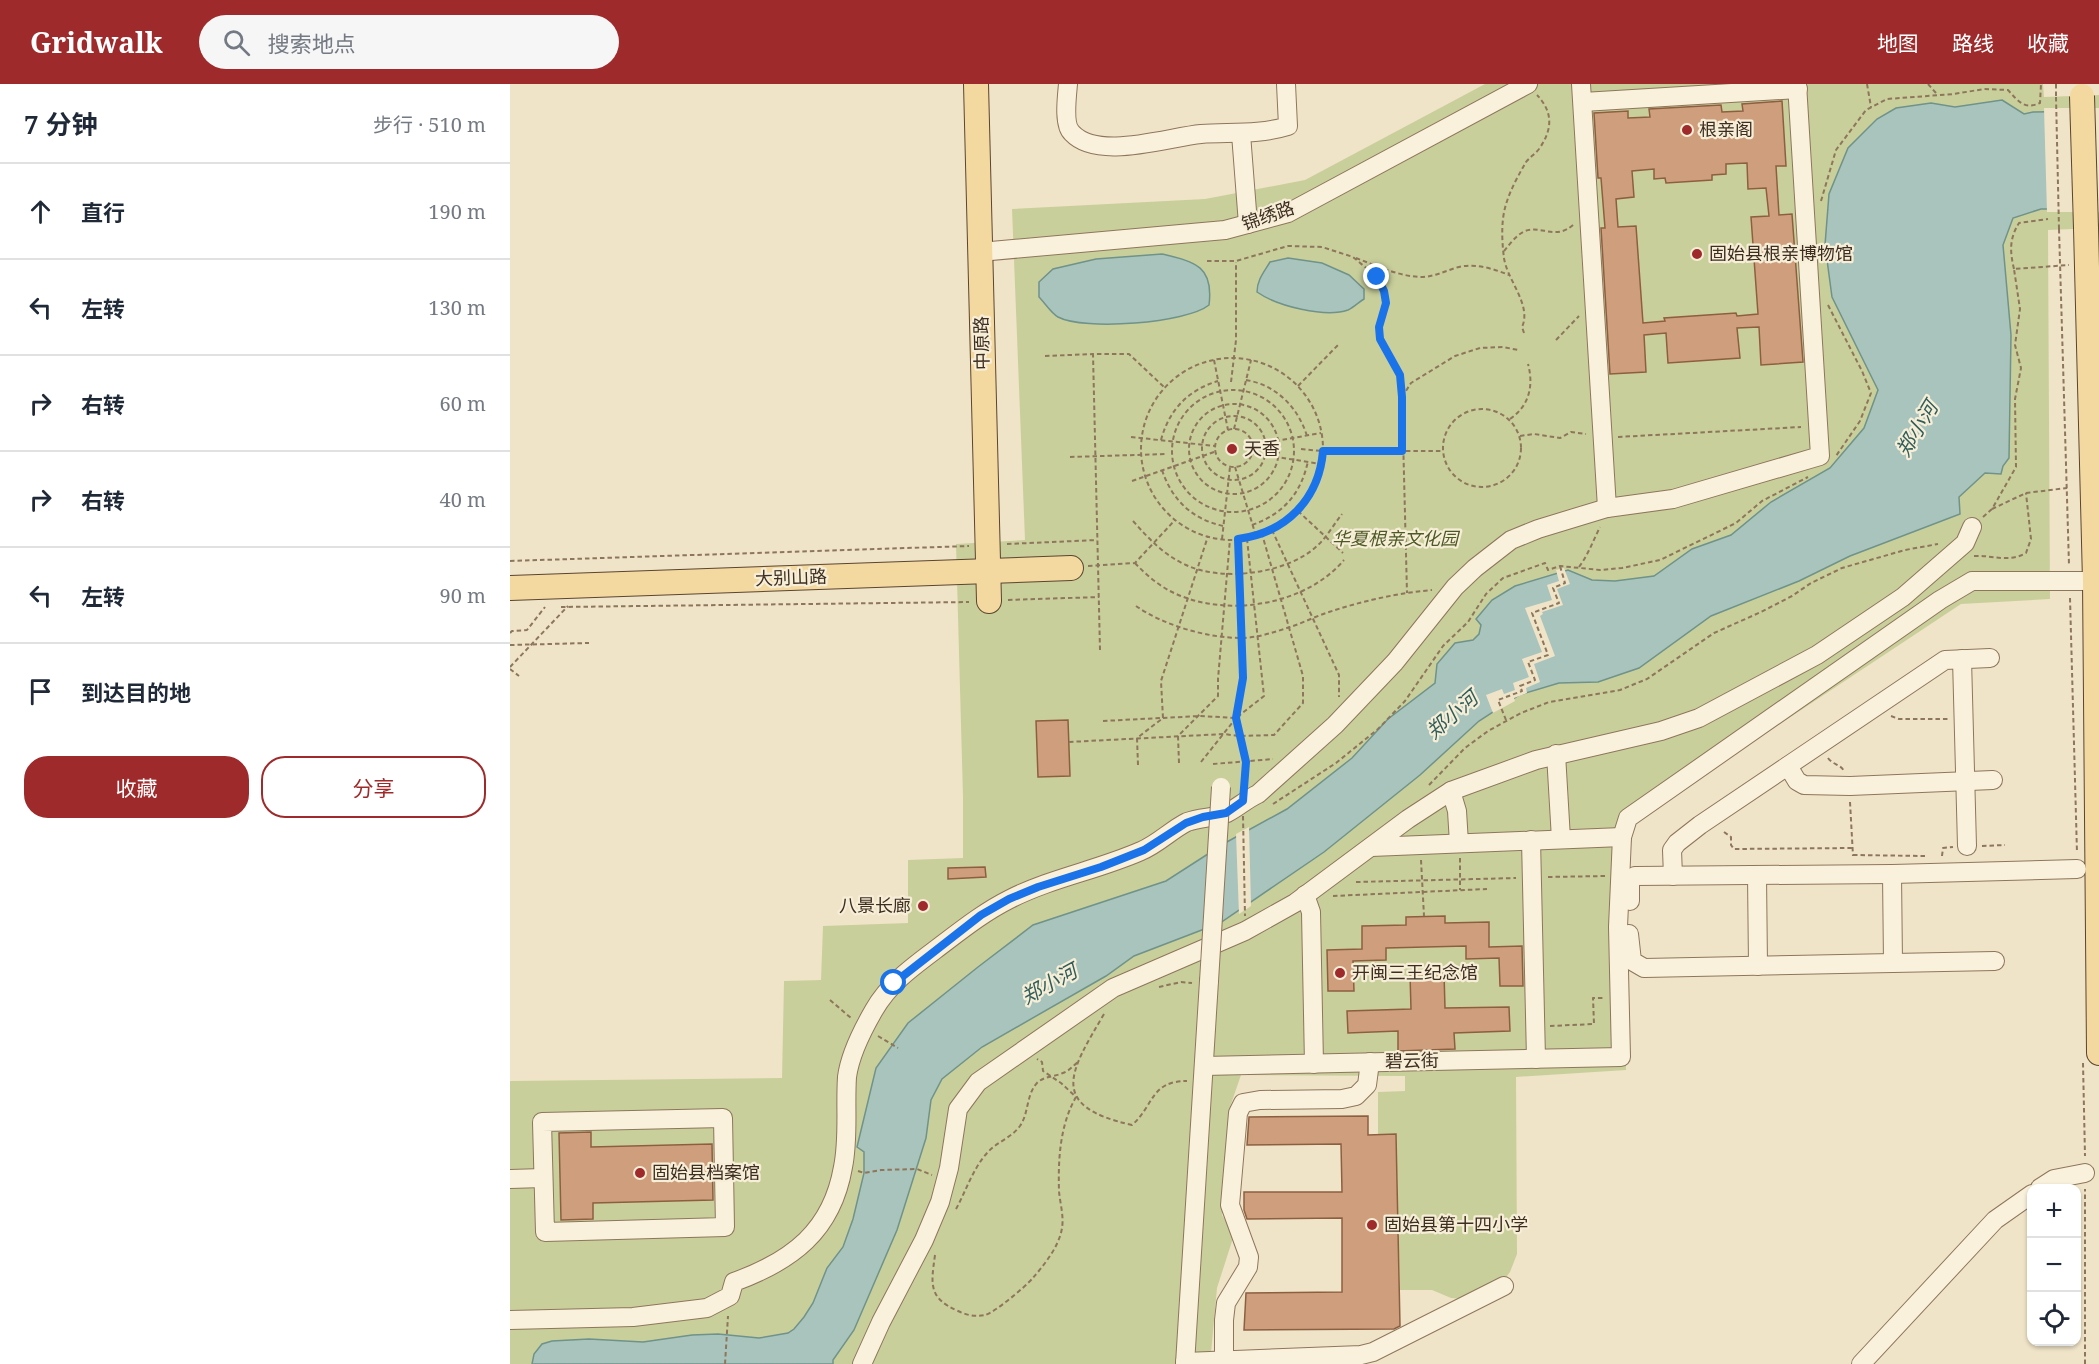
<!DOCTYPE html>
<html lang="zh">
<head>
<meta charset="utf-8">
<style>
	body { margin:0; font-family:"Noto Serif","Noto Sans SC",serif; background:#f6f6f7; color:#1f2937 }
	.controls { position:absolute; right:18px; bottom:18px; display:grid; overflow:hidden; border-radius:12px; box-shadow:0 2px 4px #0004 }
	.controls button { width:54px; height:54px; display:grid; place-items:center; padding:0; border:0; border-bottom:2px solid #e0e1e3; background:#fff; color:#1f2937; font:30px sans-serif }
	.stop { position:absolute; width:18px; height:18px; margin:-14px; border:4px solid #1a73e8; border-radius:50%; background:#fff }
	.stop.end { background:#1a73e8; border-color:#fff; box-shadow:0 2px 6px #0008 }
	.list { margin:0; padding:0; list-style:none }
	h2 { display:flex; justify-content:space-between; align-items:center; height:78px; margin:0; padding:0 24px; font-size:26px }
	h2 small { font-size:20px; font-weight:400; color:#747a83 }
	.list li { display:grid; grid-template-columns:39px 1fr auto; gap:18px; align-items:center; box-sizing:border-box; height:96px; padding:0 24px; border-top:2px solid #e0e1e3 }
	.list b { display:block; font-size:22px; white-space:nowrap }
	.list em { font-size:20px; font-style:normal; color:#747a83 }
	.actions { display:flex; gap:12px; padding:18px 24px }
	.actions a { flex:1; padding:14px 0; border:2px solid #9e2a2b; border-radius:24px; text-align:center; font-size:21px; color:#9e2a2b }
	.actions .main { background:#9e2a2b; color:#fff }
	.icon { flex:none; width:33px; height:33px; fill:none; stroke:currentColor; stroke-width:2; stroke-linecap:round; stroke-linejoin:round }
	.map { position:relative; flex:none; width:1589px; height:1280px; overflow:hidden }
	header { display:flex; align-items:center; gap:36px; box-sizing:border-box; height:84px; padding:0 30px; background:#9e2a2b; color:#fff }
	header strong { font-size:28px }
	nav { display:flex; gap:33px; margin-inline-start:auto; font-size:21px }
	.search { width:420px; height:54px; background:#f6f6f7; display:flex; align-items:center; gap:15px; box-sizing:border-box; padding:0 21px; border-radius:33px; color:#747a83; font-size:22px }
	main { display:flex }
	aside { flex:1; background:#fff }
	.map>svg:first-child { display:block }
	.green { fill:#c9cf9b }
	.water { fill:#a9c4bc; stroke:#6f938a; stroke-width:1.5 }
	.pier { fill:#f0e4c8 }
	.building { fill:#cf9f7d; stroke:#8d5f41; stroke-width:1.5; fill-rule:evenodd }
	.lines { fill:none; stroke-linecap:round; stroke-linejoin:round }
	.minor-casing { stroke:#8d765c; stroke-width:20 }
	.major-casing { stroke:#5b4430; stroke-width:26 }
	.path { stroke:#8d765c; stroke-width:2; stroke-dasharray:4.5 3; stroke-linecap:butt }
	.minor { stroke:#faf1dc; stroke-width:18 }
	.major { stroke:#f3d9a0; stroke-width:24 }
	.minor-bridge-casing { stroke:#8d765c; stroke-width:20; stroke-linecap:butt }
	.major-bridge-casing { stroke:#5b4430; stroke-width:26; stroke-linecap:butt }
	.path-bridge { stroke:#8d765c; stroke-width:2; stroke-dasharray:4.5 3; stroke-linecap:butt }
	.minor-bridge { stroke:#faf1dc; stroke-width:18 }
	.major-bridge { stroke:#f3d9a0; stroke-width:24 }
	.route { stroke:#1a73e8; stroke-width:8 }
	.poi-dot { fill:#9e2a2b; stroke:#f7eed8; stroke-width:2 }
	.labels { text-anchor:middle; stroke-width:4.5; stroke-linejoin:round; paint-order:stroke }
	.poi-label { font-size:18px; fill:#3d2e20; stroke:#f7eed8; text-anchor:start }
	.street-label { font-size:18px; fill:#3d2e20; stroke:#f7eed8 }
	.park-label { font-size:18px; font-style:italic; fill:#4d5a26; stroke:#f7eed8 }
	.water-label { font-size:20px; font-style:italic; fill:#2f5d5a; stroke:#f7eed8 }
</style>
</head>
<body>
<header>
<strong>Gridwalk</strong>
<div class="search"><svg class="icon" aria-label="search" viewBox="0 0 24 24"><circle cx="10" cy="10" r="6"/><path d="M15 15l6 6"/></svg>搜索地点</div>
<nav><a>地图</a><a>路线</a><a>收藏</a></nav>
</header>
<main>
<aside>
<h2>7 分钟<small>步行 · 510 m</small></h2>
<ul class="list">
<li><svg class="icon" aria-label="ahead" viewBox="0 0 24 24"><path d="M12 20V5M6 11l6-6 6 6"/></svg><div><b>直行</b></div><em>190 m</em></li>
<li><svg class="icon" aria-label="left" viewBox="0 0 24 24"><path d="M17 20v-9H6M10 6l-5 5 5 5"/></svg><div><b>左转</b></div><em>130 m</em></li>
<li><svg class="icon" aria-label="right" viewBox="0 0 24 24"><path d="M7 20v-9h11M14 6l5 5-5 5"/></svg><div><b>右转</b></div><em>60 m</em></li>
<li><svg class="icon" aria-label="right" viewBox="0 0 24 24"><path d="M7 20v-9h11M14 6l5 5-5 5"/></svg><div><b>右转</b></div><em>40 m</em></li>
<li><svg class="icon" aria-label="left" viewBox="0 0 24 24"><path d="M17 20v-9H6M10 6l-5 5 5 5"/></svg><div><b>左转</b></div><em>90 m</em></li>
<li><svg class="icon" aria-label="arrive" viewBox="0 0 24 24"><path d="M6 21V4h12l-3 4 3 4H6"/></svg><div><b>到达目的地</b></div></li>
</ul>
<div class="actions"><a class="main">收藏</a><a>分享</a></div>
</aside>
<div class="map">
<svg width="1589" height="1280" viewBox="0 0 1589 1280">
	<rect width="100%" height="100%" fill="#f0e4c8"/>
	<polygon class="green" points="975,0 1533,0 1534,13 1589,11 1589,144 1538,146 1540,515 1451,520 1122,738 1115,810 1116,986 1006,993 1007,1170 1000,1188 994,1196 952,1215 941,1214 922,1206 890,1206 886,1050 868,1050 868,1008 895,1007 895,992 731,991 719,1026 712,1131 724,1151 707,1204 700,1280 0,1280 0,997 272,994 274,897 311,896 313,842 398,839 398,776 453,774 453,713 446,460 515,456 502,125 695,115 795,96"/>
	<g class="water">
		<polygon points="1492,16 1514,30 1523,28 1589,27 1589,125 1531,125 1503,134 1493,161 1501,251 1499,374 1493,382 1491,390 1475,389 1449,413 1450,430 1340,472 1289,497 1201,532 1129,584 1088,598 1049,599 1009,611 969,637 910,691 814,768 710,839 624,872 596,892 472,963 432,995 421,1016 416,1054 387,1146 344,1246 323,1276 323,1280 22,1280 24,1270 32,1260 42,1257 79,1255 133,1258 182,1251 208,1250 249,1254 278,1249 284,1245 294,1233 303,1219 317,1184 333,1163 343,1135 354,1089 354,1068 347,1063 366,984 398,939 468,883 523,841 656,797 715,759 777,725 842,674 878,635 925,599 927,580 945,559 963,556 969,550 971,541 966,535 982,516 1005,502 1058,486 1082,496 1105,497 1144,492 1182,465 1221,451 1261,418 1320,384 1354,344 1368,306 1322,213 1315,161 1319,110 1338,64 1367,35 1386,24 1421,19 1445,23"/>
		<path d="M652,170C685,178 704,182 699,221C677,239 574,247 548,233C541,229 535,219 529,213V198L543,185L586,175Z"/>
		<path d="M778,174L812,179L839,191L854,205V215C849,218 843,224 838,226C815,234 767,222 747,208C747,196 754,188 760,178Z"/>
	</g>
	<g class="pier">
		<polygon points="1534,24 1589,24 1589,128 1537,128"/>
		<polygon points="1054,484 1060,500 1047,505 1053,521 1032,528 1033,530 1030,532 1045,572 1024,580 1030,598 1016,604 1017,609 1004,614 1005,617 983,629 976,611 992,605 994,610 1005,606 1003,599 1019,593 1012,575 1032,568 1015,524 1042,516 1037,501 1049,497 1046,486"/>
		<polygon points="739,743 741,822 729,830 726,750"/>
	</g>
	<g class="building">
		<path d="M1272,17L1276,82H1266L1269,131L1282,130L1293,278L1251,281L1249,243L1227,244L1230,274L1158,279L1156,249L1134,251L1136,288L1100,290L1091,144H1095L1091,94H1088L1084,29L1118,27V34L1140,33L1139,25L1211,21L1212,28L1233,27L1232,20ZM1237,79L1238,105L1256,104L1259,132L1241,133L1248,230L1227,232L1226,229L1154,234L1155,237L1133,239L1126,142L1108,143L1106,115L1124,113L1122,87L1144,85V95L1155,94L1156,99L1202,96V91L1216,90V80Z"/>
		<polygon points="558,636 560,692 528,693 526,637"/>
		<polygon points="475,783 476,793 438,795 438,784"/>
		<polygon points="935,832 935,839 979,838 979,863 1012,862 1013,902 990,902 989,874 956,875 956,862 876,864 876,876 843,877 844,907 818,907 817,866 852,865 852,842 896,841 896,833"/>
		<polygon points="934,889 935,924 999,923 1000,947 944,949 945,965 888,967 888,947 838,949 837,927 901,925 900,890"/>
		<polygon points="858,1032 858,1051 886,1050 890,1242 884,1245 734,1246 736,1209 832,1208 832,1134 737,1135 734,1126 734,1108 832,1108 831,1060 737,1061 739,1033"/>
		<polygon points="81,1048 81,1063 202,1060 203,1116 83,1119 83,1135 51,1136 49,1049"/>
	</g>
	<g class="lines">
		<defs>
			<g id="minor">
				<path d="M558,0C557,12 553,41 562,49C588,77 658,53 691,50C721,48 749,51 778,42L776,0"/>
				<polyline points="1071,0 1097,424"/>
				<polyline points="1073,18 1288,5"/>
				<polyline points="731,50 738,140"/>
				<polyline points="470,168 715,146 778,129 1018,0"/>
				<polyline points="1452,575 1457,762"/>
				<polyline points="1046,670 1051,755"/>
				<polyline points="1278,682 1287,697 1294,701 1340,702 1483,696"/>
				<polyline points="941,707 947,727 949,759"/>
				<polyline points="1021,756 1026,975"/>
				<polyline points="861,763 1112,753"/>
				<polyline points="1382,790 1383,879"/>
				<polyline points="1247,791 1248,882"/>
				<polyline points="1163,792 1162,766 1167,759 1190,741 1435,576 1480,574"/>
				<polyline points="795,811 801,828 804,980"/>
				<polyline points="1120,817 1120,798 1125,792 1382,790 1567,785"/>
				<polyline points="1119,850 1122,877 1134,884 1485,877"/>
				<polyline points="694,982 1111,973 1108,843 1112,753 1118,734 1430,516 1462,497 1585,497"/>
				<polygon points="213,1034 215,1143 35,1148 32,1038"/>
				<polyline points="0,1095 33,1094"/>
				<polyline points="1530,1104 1544,1095 1575,1089"/>
				<path d="M0,1236L123,1233L197,1224L220,1212L224,1198C282,1177 322,1147 333,1083C339,1054 335,1023 337,993C340,970 353,945 364,926C379,900 401,884 425,866C449,848 472,829 500,815C541,794 588,786 631,767C648,760 661,746 677,738C690,733 705,734 717,729C727,724 737,715 748,710L825,641L885,578L945,503L965,484L1001,456L1028,445L1097,424L1163,415L1310,372L1287,0"/>
				<polyline points="714,1276 714,1236 716,1219 738,1183 739,1173 720,1121 728,1029 733,1019 750,1016 832,1015 846,1012 857,1001 860,978"/>
				<polyline points="675,1278 851,1271 863,1268 994,1202"/>
				<polyline points="352,1280 371,1238 414,1156 430,1118 439,1084 448,1025 468,998 603,904 735,847 785,819 898,735 941,707 1026,676 1151,647 1189,634 1307,571 1393,513 1455,459 1462,443"/>
				<polyline points="675,1280 699,897"/>
				<polyline points="1351,1280 1485,1136 1522,1110"/>
			</g>
			<g id="major">
				<polyline points="466,0 479,517"/>
				<polyline points="1576,144 1585,497 1589,969"/>
				<polyline points="0,504 561,484"/>
			</g>
		</defs>
		<use href="#minor" class="minor-casing"/>
		<use href="#major" class="major-casing"/>
		<g class="path">
			<polyline points="1357,0 1361,23"/>
			<polyline points="1418,0 1426,9"/>
			<polyline points="1546,0 1546,13"/>
			<path d="M1311,117L1326,66L1356,26L1377,15L1444,10L1474,5L1498,6C1508,17 1514,26 1530,19L1531,0"/>
			<polyline points="1549,145 1559,481"/>
			<path d="M994,167C1000,160 1006,151 1015,147C1032,141 1046,157 1064,140"/>
			<path d="M846,174C867,182 890,193 913,193C927,192 937,186 949,183C966,179 984,185 999,191"/>
			<polyline points="697,177 726,177 778,162 812,163 843,173 867,193 874,207 876,219 869,243 870,255 890,291 892,313 897,509"/>
			<path d="M1504,185C1500,168 1499,155 1509,139L1538,135"/>
			<polyline points="1318,221 1352,287 1361,309 1350,337 1326,372"/>
			<path d="M1014,249L1012,243C1022,221 997,196 994,174C992,159 991,139 995,124C999,108 1008,92 1016,78C1020,73 1025,70 1029,65C1043,45 1043,28 1027,11"/>
			<polyline points="1046,256 1069,232"/>
			<polyline points="535,272 583,270"/>
			<circle cx="722" cy="365" r="91"/>
			<polyline points="704,276 718,346"/>
			<path d="M736,296C766,301 788,323 797,352"/>
			<polyline points="721,298 726,256 726,178"/>
			<polyline points="788,302 828,261"/>
			<circle cx="723" cy="367" r="61"/>
			<polyline points="892,313 901,299 945,272 970,264 993,263 1008,266"/>
			<circle cx="724" cy="365" r="45"/>
			<circle cx="972" cy="364" r="39"/>
			<circle cx="724" cy="364" r="32"/>
			<path d="M1000,335C1019,322 1024,302 1018,280"/>
			<circle cx="724" cy="364" r="19"/>
			<polyline points="724,345 741,276"/>
			<polyline points="1010,352 1024,350 1050,354 1061,348 1076,350"/>
			<polyline points="621,353 705,362"/>
			<polyline points="1108,353 1291,343"/>
			<path d="M651,356C659,326 678,306 708,297"/>
			<polyline points="743,361 811,349"/>
			<polyline points="791,365 812,367 933,367"/>
			<polyline points="742,369 811,380"/>
			<polyline points="560,373 656,370"/>
			<polyline points="725,383 746,452"/>
			<path d="M652,386C662,416 682,435 713,442"/>
			<polyline points="622,397 704,368"/>
			<polyline points="1482,425 1516,409 1557,404"/>
			<polyline points="788,427 833,469"/>
			<polyline points="1473,433 1482,425 1506,383 1505,315 1511,284 1505,261 1510,225 1504,185 1559,181"/>
			<path d="M623,437C639,455 654,471 676,481C712,498 777,490 807,462C817,453 824,440 832,430"/>
			<path d="M742,441C773,430 791,410 798,377"/>
			<polyline points="762,446 829,591 829,613"/>
			<polyline points="712,455 720,383"/>
			<polyline points="728,455 733,594 726,634 736,678 734,699"/>
			<polyline points="497,460 587,456"/>
			<path d="M1464,472C1483,471 1499,479 1516,469L1521,455L1516,409"/>
			<polyline points="0,477 459,462"/>
			<path d="M625,479C635,490 647,500 660,507C714,535 795,522 834,476"/>
			<polyline points="578,482 625,479 665,436"/>
			<path d="M1069,483C1078,471 1083,457 1090,443"/>
			<polyline points="1560,514 1567,769"/>
			<polyline points="498,516 589,513"/>
			<path d="M626,522C653,541 697,554 731,554C747,554 765,548 780,543C793,539 806,532 819,528C852,517 888,509 922,506"/>
			<polyline points="51,523 459,518"/>
			<polyline points="0,549 2,547 17,546 35,523"/>
			<polyline points="0,561 79,559"/>
			<polyline points="590,566 583,270 619,270 654,303"/>
			<polyline points="0,583 58,522"/>
			<polyline points="0,585 9,592"/>
			<polyline points="1381,632 1389,635 1438,635"/>
			<polyline points="996,636 988,616 1012,607 1010,602 1025,596 1018,578 1038,571 1022,529 1049,519 1043,504 1055,499 1050,482"/>
			<polyline points="593,637 690,632 726,634 754,612 737,455"/>
			<polyline points="559,658 714,650 729,652 764,651 793,619 793,592 752,450"/>
			<path d="M1318,674C1323,681 1330,680 1334,687"/>
			<polyline points="691,678 726,634"/>
			<polyline points="669,679 668,652 708,612 708,595 720,455"/>
			<polyline points="703,680 763,675"/>
			<polyline points="628,681 627,654 653,634 651,597 698,452"/>
			<polyline points="919,701 955,664 978,647 1011,629 1039,618 1110,606 1137,595 1204,549 1251,528 1282,512 1301,499 1332,484 1395,466 1428,460"/>
			<polyline points="1340,718 1343,772"/>
			<polyline points="763,720 826,679 868,645 895,617 933,562 958,538 976,510 993,494 1035,479 1038,486 1050,482 1090,486 1112,484 1150,476 1226,439 1252,417 1298,393"/>
			<polyline points="1214,748 1221,753 1221,761 1224,765 1342,764"/>
			<polyline points="1472,762 1495,761"/>
			<polyline points="1343,771 1415,772"/>
			<polyline points="1432,772 1433,764 1443,763"/>
			<polyline points="950,774 950,806"/>
			<polyline points="911,776 914,832"/>
			<polyline points="1038,793 1096,792"/>
			<polyline points="846,798 1006,794"/>
			<polyline points="823,812 977,805"/>
			<polyline points="649,903 671,898 682,899"/>
			<polyline points="320,916 341,934"/>
			<path d="M594,930C560,988 537,1022 622,1041C644,1022 640,997 677,997"/>
			<polyline points="1040,942 1084,940 1083,914 1093,914 1093,912"/>
			<polyline points="368,952 388,964"/>
			<polyline points="1573,979 1575,1072"/>
			<polyline points="348,1087 354,1089 371,1086 407,1085 422,1091"/>
			<path d="M446,1125C456,1107 463,1084 478,1068C487,1058 501,1054 510,1042C519,1029 516,1011 527,999C534,992 544,993 553,989C559,987 563,982 568,978"/>
			<path d="M425,1171C421,1200 418,1214 448,1227C456,1231 465,1233 475,1231C484,1229 515,1203 522,1195C534,1181 549,1163 552,1144C554,1132 550,1119 549,1107C548,1075 550,1041 566,1013L551,999L533,987L532,978L527,975"/>
			<polyline points="215,1280 218,1232"/>
			<polyline points="1575,1280 1575,1105"/>
		</g>
		<use href="#minor" class="minor"/>
		<use href="#major" class="major"/>
		<defs>
			<polyline id="minor-bridge" points="699,897 711,703"/>
			<polyline id="major-bridge" points="1572,12 1576,144"/>
		</defs>
		<use href="#minor-bridge" class="minor-bridge-casing"/>
		<use href="#major-bridge" class="major-bridge-casing"/>
		<g class="path-bridge">
			<polyline points="1546,13 1549,145"/>
			<polyline points="733,732 735,832"/>
		</g>
		<use href="#minor-bridge" class="minor-bridge"/>
		<use href="#major-bridge" class="major-bridge"/>
	</g>
	<g class="lines">
		<path class="route" d="M384,899L471,831L499,815L528,803L591,783L634,766L676,739L693,733L716,729L733,717L736,678L726,634L733,594L728,455C776,449 809,415 813,367H892V313L890,291L870,255L869,243L876,219L874,207L867,193"/>
	</g>
	<g class="poi-dot">
		<circle cx="1177" cy="46" r="6"/>
		<circle cx="1187" cy="170" r="6"/>
		<circle cx="722" cy="365" r="6"/>
		<circle cx="413" cy="822" r="6"/>
		<circle cx="830" cy="889" r="6"/>
		<circle cx="130" cy="1089" r="6"/>
		<circle cx="862" cy="1141" r="6"/>
	</g>
	<g class="labels">
		<g class="poi-label">
			<text x="1189" y="52">根亲阁</text>
			<text x="1199" y="176">固始县根亲博物馆</text>
			<text x="734" y="371">天香</text>
			<text x="401" y="828" text-anchor="end">八景长廊</text>
			<text x="842" y="895">开闽三王纪念馆</text>
			<text x="142" y="1095">固始县档案馆</text>
			<text x="874" y="1147">固始县第十四小学</text>
		</g>
		<g class="street-label">
			<text transform="translate(758 132) rotate(-19)" y="6">锦绣路</text>
			<text transform="translate(472 259) rotate(-91)" y="6">中原路</text>
			<text transform="translate(281 494) rotate(-2)" y="6">大别山路</text>
			<text transform="translate(902 977) rotate(-1)" y="6">碧云街</text>
		</g>
		<g class="park-label">
			<text x="885" y="461">华夏根亲文化园</text>
		</g>
		<g class="water-label">
			<text transform="translate(1407 345) rotate(-59)" y="7">郑小河</text>
			<text transform="translate(942 631) rotate(-41)" y="7">郑小河</text>
			<text transform="translate(539 900) rotate(-29)" y="7">郑小河</text>
		</g>
	</g>
</svg>
<div class="controls">
<button>+</button>
<button>−</button>
<button><svg class="icon" aria-label="locate" viewBox="0 0 24 24"><circle cx="12" cy="12" r="6"/><path d="M12 2v4M12 18v4M2 12h4M18 12h4"/></svg></button>
</div>
<div class="stop" style="left:384px;top:899px"></div>
<div class="stop end" style="left:867px;top:193px"></div>
</div>
</main>
</body>
</html>
